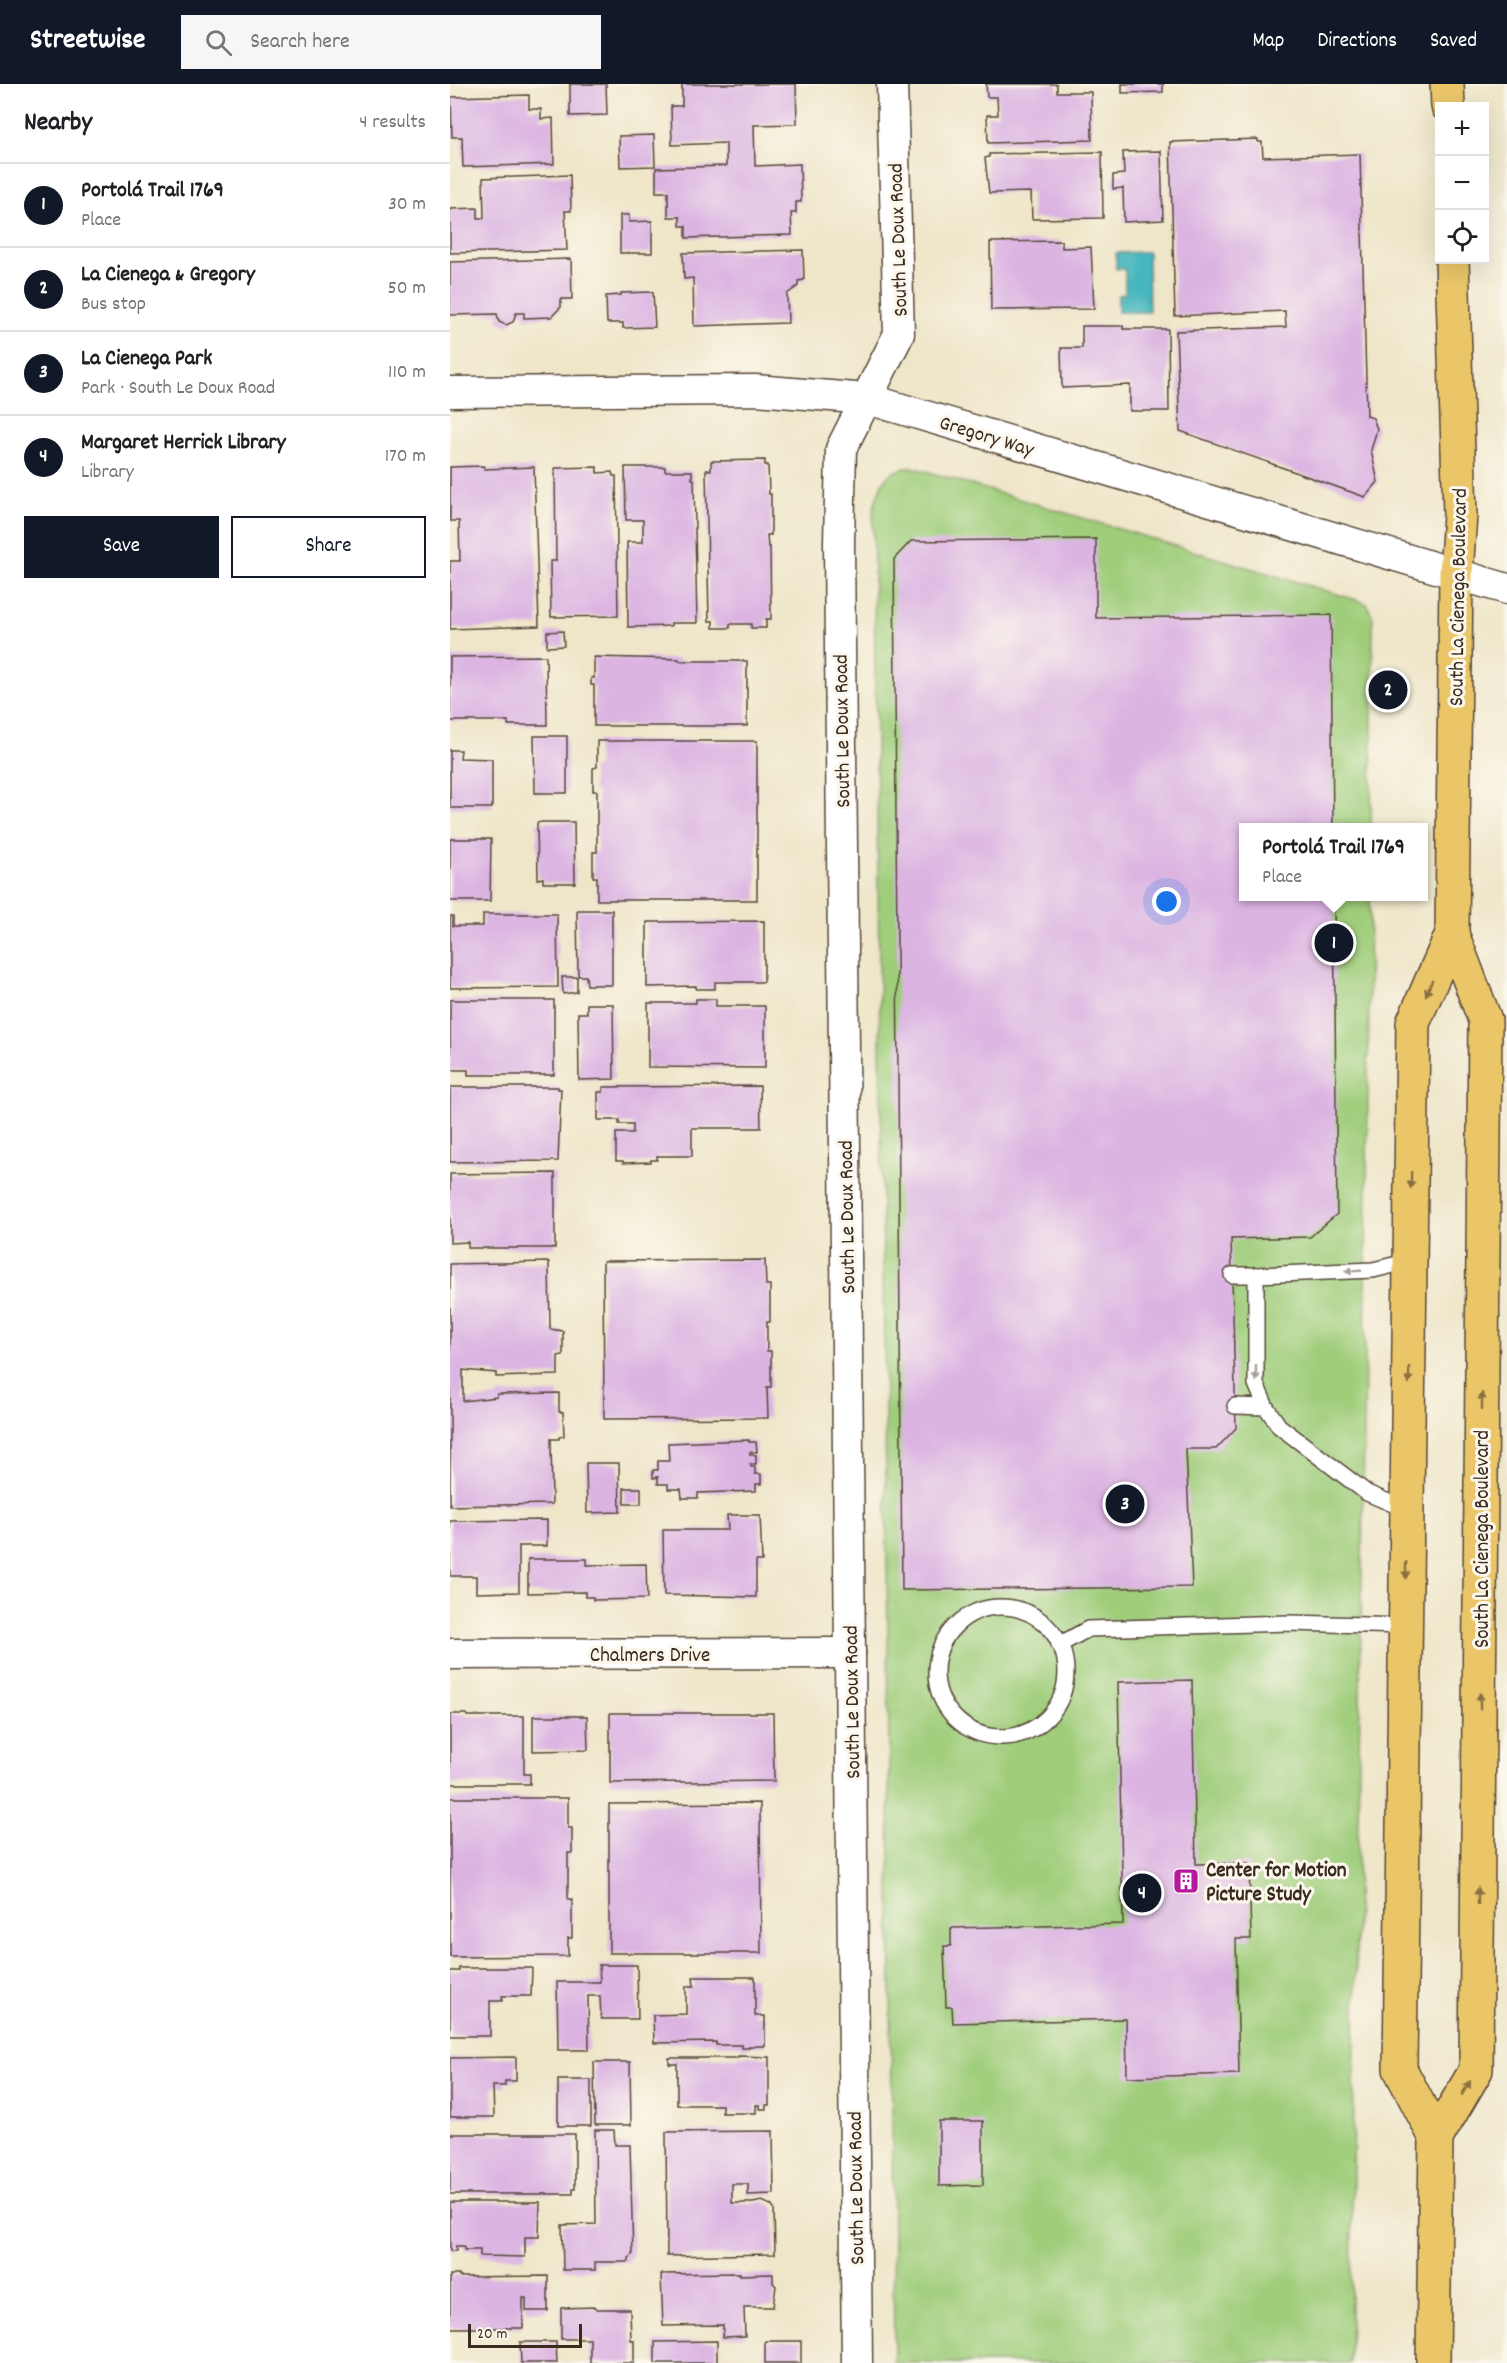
<!DOCTYPE html>
<html lang="en">
<head>
<meta charset="utf-8">
<style>
	body { margin:0; font-family:Dekko,sans-serif; background:#f6f6f6; color:#202124 }
	.controls { position:absolute; right:18px; top:18px; display:grid; overflow:hidden; border-radius:0px; box-shadow:0 6px 24px #0002 }
	.controls button { width:54px; height:54px; display:grid; place-items:center; padding:0; border:0; border-bottom:2px solid #e0e0e0; background:#fff; color:#202124; font:30px sans-serif }
	.scale { position:absolute; left:18px; bottom:15px; width:114px; box-sizing:border-box; padding-left:6px; border:3px solid #3b2a1e; border-top:0; font-size:16px; line-height:21px; white-space:nowrap; color:#3b2a1e; -webkit-text-stroke:4px #fbf7ec; paint-order:stroke }
	.you { position:absolute; left:717px; top:818px; width:21px; height:21px; margin:-15px; border:4px solid #fff; border-radius:50%; background:#1a73e8; box-shadow:0 0 0 9px #1a73e833 }
	.badge { display:grid; place-items:center; width:39px; height:39px; border-radius:50%; background:#111827; color:#fff; font-size:20px; font-weight:700 }
	.pin { position:absolute; translate:-50% -50%; border:3px solid #fff; box-shadow:0 2px 6px #0006 }
	.popup { position:absolute; left:789px; top:739px; width:189px; height:78px; box-sizing:border-box; display:grid; place-content:center; border-radius:0px; background:#fff; filter:drop-shadow(0 2px 4px #0005); font-size:20px; white-space:nowrap; color:#757577 }
	.popup b { font-size:22px; color:#202124 }
	.popup::after { content:''; position:absolute; left:50%; top:100%; margin-left:-12px; border:12px solid transparent; border-top-color:#fff }
	.list { margin:0; padding:0; list-style:none }
	h2 { display:flex; justify-content:space-between; align-items:center; height:78px; margin:0; padding:0 24px; font-size:26px }
	h2 small { font-size:20px; font-weight:400; color:#757577 }
	.list li { display:grid; grid-template-columns:39px 1fr auto; gap:18px; align-items:center; box-sizing:border-box; height:84px; padding:0 24px; border-top:2px solid #e0e0e0 }
	.list b { display:block; font-size:22px; white-space:nowrap }
	.list p { margin:0; font-size:20px; white-space:nowrap; color:#757577 }
	.list em { font-size:20px; font-style:normal; color:#757577 }
	.actions { display:flex; gap:12px; padding:18px 24px }
	.actions a { flex:1; padding:14px 0; border:2px solid #111827; border-radius:0px; text-align:center; font-size:21px; color:#111827 }
	.actions .main { background:#111827; color:#fff }
	.icon { flex:none; width:33px; height:33px; fill:none; stroke:currentColor; stroke-width:2; stroke-linecap:round; stroke-linejoin:round }
	.map { position:relative; flex:none; width:1057px; height:2279px; overflow:hidden }
	header { display:flex; align-items:center; gap:36px; box-sizing:border-box; height:84px; padding:0 30px; background:#111827; color:#fff }
	header strong { font-size:28px }
	nav { display:flex; gap:33px; margin-inline-start:auto; font-size:21px }
	.search { width:420px; height:54px; background:#f6f6f6; display:flex; align-items:center; gap:15px; box-sizing:border-box; padding:0 21px; border-radius:0px; color:#757577; font-size:22px }
	main { display:flex }
	aside { flex:1; background:#fff }
	.map>svg:first-child { display:block }
	.green { fill:#9fcd7a; stroke:#6d7c4c; stroke-width:1.5 }
	.water { fill:#47b7be; stroke:#41706e; stroke-width:1.5 }
	.building { fill:#dbb4e2 }
	.lines { fill:none; stroke-linecap:round; stroke-linejoin:round }
	.lane-casing { stroke:#564638; stroke-width:18 }
	.street-casing { stroke:#564638; stroke-width:33 }
	.primary-casing { stroke:#564638; stroke-width:36 }
	.lane { stroke:#fff; stroke-width:15 }
	.street { stroke:#fff; stroke-width:30 }
	.primary { stroke:#ebc669; stroke-width:33 }
	.oneway { fill:#8a7040 }
	.oneway2 { fill:#a79f9a }
	.labels { text-anchor:middle; stroke-width:6; stroke-linejoin:round; paint-order:stroke }
	.street-label { font-size:21px; fill:#3b2a1e; stroke:#fbf7ec }
	.poi-label { font-size:21px; font-weight:bold; fill:#3b2a1e; stroke:#fbf7ec; text-anchor:start }
</style>
</head>
<body>
<header>
<strong>Streetwise</strong>
<div class="search"><svg class="icon" aria-label="search" viewBox="0 0 24 24"><circle cx="10" cy="10" r="6"/><path d="M15 15l6 6"/></svg>Search here</div>
<nav><a>Map</a><a>Directions</a><a>Saved</a></nav>
</header>
<main>
<aside>
<h2>Nearby<small>4 results</small></h2>
<ul class="list">
<li><span class="badge">1</span><div><b>Portolá Trail 1769</b><p>Place</p></div><em>30 m</em></li>
<li><span class="badge">2</span><div><b>La Cienega &amp; Gregory</b><p>Bus stop</p></div><em>50 m</em></li>
<li><span class="badge">3</span><div><b>La Cienega Park</b><p>Park · South Le Doux Road</p></div><em>110 m</em></li>
<li><span class="badge">4</span><div><b>Margaret Herrick Library</b><p>Library</p></div><em>170 m</em></li>
</ul>
<div class="actions"><a class="main">Save</a><a>Share</a></div>
</aside>
<div class="map">
<svg width="1057" height="2279" viewBox="0 0 1057 2279">
	<rect width="100%" height="100%" fill="#fbf7ec"/>
	<filter id="ink" filterUnits="userSpaceOnUse"><feTurbulence type="fractalNoise" baseFrequency=".0167" numOctaves="2"/><feDisplacementMap in="SourceGraphic" scale="12" xChannelSelector="R" yChannelSelector="G"/><feConvolveMatrix kernelMatrix="1 2 1 2 8 2 1 2 1" color-interpolation-filters="sRGB"/></filter>
	<filter id="wash" filterUnits="userSpaceOnUse"><feTurbulence type="fractalNoise" baseFrequency=".008" numOctaves="4" result="noise"/><feDisplacementMap in="SourceGraphic" scale="24" xChannelSelector="R" yChannelSelector="G"/><feGaussianBlur stdDeviation="1.35" result="paint"/><feColorMatrix in="noise" values="0 0 0 0 0 0 0 0 0 0 0 0 0 0 0 0 0 1.4 0 .05"/><feComposite in="paint" operator="in"/></filter>
	<g filter="url(#wash)">
		<rect width="100%" height="100%" fill="#efe6c9"/>
		<path class="green" d="M462,383L907,516L917,520L923,534L921,743L794,744V812L920,813L915,1281L900,2279H444L438,1559L423,426C432,399 431,388 462,383Z"/>
		<polygon class="water" points="698,168 699,228 668,228 668,211 675,210 675,185 666,185 666,169"/>
		<g id="blocks">
			<g class="building">
				<polygon points="120,0 156,0 157,31 120,32"/>
				<polygon points="232,0 346,0 347,40 304,41 305,82 350,80 351,118 346,118 346,129 341,129 342,151 236,154 236,142 230,142 230,133 218,133 218,108 206,108 206,84 276,82 276,59 222,61 221,22 232,22"/>
				<polygon points="536,0 607,0 607,8 641,8 642,56 538,59 537,31 548,31 547,13 537,13"/>
				<polygon points="672,0 713,0 713,8 672,9"/>
				<polygon points="79,11 79,25 91,25 91,35 103,34 104,80 13,83 12,53 2,53 1,13"/>
				<polygon points="204,51 205,82 170,83 169,52"/>
				<polygon points="808,55 808,58 812,58 813,73 910,70 917,332 923,334 927,345 921,366 928,398 915,413 730,347 726,247 836,243 835,227 725,232 720,58"/>
				<polygon points="711,67 713,136 674,138 673,104 663,105 663,91 674,90 673,68"/>
				<polygon points="652,68 653,134 582,135 581,108 539,109 535,74 539,73 539,70"/>
				<polygon points="120,91 121,127 115,127 117,166 0,169 0,125 28,124 28,134 34,134 33,94"/>
				<polygon points="170,131 179,131 179,138 202,137 202,169 170,169"/>
				<polygon points="612,157 612,164 641,163 644,225 541,226 540,158"/>
				<polygon points="353,166 354,196 348,197 348,202 337,210 338,239 244,242 243,194 234,195 233,169"/>
				<polygon points="121,175 122,215 111,215 111,223 101,233 74,234 74,229 66,229 63,238 56,241 49,238 47,230 0,231 0,178"/>
				<polygon points="203,208 205,243 173,244 173,239 157,239 156,212 171,211 171,209"/>
				<polygon points="632,242 673,242 673,245 718,245 719,327 680,327 680,301 612,304 611,264 632,264"/>
				<polygon points="315,376 315,381 318,381 319,410 321,410 321,451 317,451 318,463 320,463 321,535 316,535 316,544 301,544 301,540 280,540 280,544 263,544 263,537 259,537 256,386 261,386 261,377"/>
				<polygon points="34,382 34,385 84,383 89,542 0,545 0,477 10,477 9,437 0,437 0,383"/>
				<polygon points="147,383 147,389 162,388 163,392 166,392 168,532 101,533 100,477 106,477 105,384"/>
				<polygon points="175,383 215,383 215,387 242,387 242,395 244,395 247,539 221,539 221,542 178,543 177,458 193,458 193,436 176,436"/>
				<polygon points="646,455 646,534 881,531 883,744 794,744 794,812 884,812 887,1130 860,1153 781,1155 786,1344 766,1365 736,1365 742,1503 452,1506 444,475 461,457"/>
				<polygon points="113,547 114,562 97,563 97,548"/>
				<polygon points="96,572 97,641 58,641 58,637 0,637 0,573"/>
				<polygon points="144,573 229,575 229,577 297,577 297,642 144,642 144,601 141,601 141,594 144,594"/>
				<polygon points="84,652 117,652 117,709 85,709"/>
				<polygon points="147,657 307,657 307,816 147,816 147,793 143,793 143,768 147,768 147,707 143,707 143,684 147,683"/>
				<polygon points="0,666 11,666 10,674 42,675 42,724 0,724"/>
				<polygon points="92,738 124,738 125,799 93,799 93,794 88,795 87,739"/>
				<polygon points="0,755 41,755 40,817 0,817"/>
				<polygon points="127,826 162,826 162,901 137,901 136,892 128,892"/>
				<polygon points="33,830 107,830 108,903 0,904 0,832 3,832 3,842 33,842"/>
				<polygon points="314,837 314,898 265,898 265,905 246,905 246,902 197,903 197,838"/>
				<polygon points="112,893 127,893 127,908 113,910"/>
				<polygon points="246,915 266,915 266,922 315,922 315,984 198,983 198,919 246,919"/>
				<polygon points="0,916 104,916 104,991 18,991 18,986 0,986"/>
				<polygon points="137,920 163,920 164,995 129,996 128,929 137,929"/>
				<polygon points="310,1002 311,1044 242,1044 242,1072 207,1072 207,1076 201,1076 201,1078 173,1079 173,1077 166,1077 166,1049 183,1049 183,1040 169,1040 169,1036 148,1036 148,1008 153,1008 153,1003"/>
				<polygon points="0,1003 108,1003 108,1005 111,1005 108,1077 0,1078"/>
				<polygon points="105,1089 105,1164 18,1164 18,1158 0,1159 0,1090"/>
				<polygon points="315,1176 316,1201 320,1201 320,1238 317,1238 317,1267 321,1267 321,1303 317,1303 318,1334 154,1335 153,1177"/>
				<polygon points="99,1178 100,1245 113,1247 113,1271 108,1272 108,1291 46,1293 46,1289 13,1286 13,1317 47,1313 47,1310 109,1309 109,1328 113,1328 114,1352 109,1353 109,1355 101,1355 102,1420 0,1422 0,1180"/>
				<polygon points="299,1356 299,1358 306,1358 307,1368 300,1368 300,1371 306,1371 306,1380 300,1380 301,1383 305,1383 305,1390 311,1390 311,1400 306,1400 306,1407 248,1409 248,1414 232,1414 231,1405 218,1405 218,1400 208,1400 208,1393 203,1394 203,1386 208,1386 208,1377 219,1377 218,1359"/>
				<polygon points="136,1379 169,1379 170,1428 137,1429"/>
				<rect x="174" y="1404" width="17" height="16"/>
				<polygon points="277,1431 310,1431 312,1477 306,1477 306,1513 214,1511 213,1446 278,1446"/>
				<polygon points="97,1436 97,1462 69,1462 69,1508 26,1509 26,1492 0,1492 0,1437"/>
				<polygon points="78,1475 137,1475 137,1481 196,1480 197,1515 143,1516 143,1513 135,1513 135,1508 78,1509"/>
				<polygon points="742,1596 746,1780 799,1779 801,1855 786,1855 789,1990 677,1993 676,1935 503,1939 502,1923 496,1923 494,1862 501,1862 501,1844 673,1840 668,1598"/>
				<polygon points="160,1629 323,1629 324,1697 160,1699"/>
				<polygon points="0,1630 17,1630 17,1632 74,1632 74,1690 80,1690 80,1700 0,1700"/>
				<polygon points="83,1632 137,1632 138,1666 83,1667"/>
				<polygon points="0,1714 118,1714 118,1744 122,1744 122,1769 118,1769 118,1815 122,1815 122,1854 118,1854 118,1872 0,1873"/>
				<polygon points="310,1719 311,1869 159,1869 159,1720"/>
				<polygon points="149,1881 187,1881 188,1935 151,1935 150,1912 138,1912 139,1966 108,1966 107,1898 150,1898"/>
				<polygon points="9,1884 82,1884 81,1912 52,1912 52,1917 40,1917 40,1952 0,1952 0,1887 9,1887"/>
				<polygon points="243,1893 305,1893 305,1932 315,1932 315,1962 299,1962 299,1964 292,1964 292,1961 266,1961 266,1958 204,1959 203,1931 236,1930 236,1902 244,1902"/>
				<polygon points="288,1972 319,1973 319,2021 316,2021 316,2025 309,2025 309,2021 306,2021 306,2029 272,2029 272,2021 227,2021 227,1980 219,1980 219,1974 288,1974"/>
				<polygon points="66,1973 66,1997 55,1997 55,2002 43,2002 44,2033 0,2033 0,1974"/>
				<polygon points="144,1978 180,1978 181,2041 145,2041"/>
				<rect x="108" y="1996" width="33" height="46"/>
				<polygon points="489,2037 533,2037 533,2101 489,2102"/>
				<polygon points="145,2046 164,2046 165,2061 180,2061 183,2171 179,2174 179,2178 145,2178 145,2186 113,2186 112,2141 146,2140"/>
				<polygon points="323,2047 324,2110 298,2111 298,2100 282,2100 282,2119 303,2119 312,2117 321,2121 324,2125 325,2170 217,2172 216,2048"/>
				<polygon points="0,2050 125,2050 125,2105 123,2105 123,2110 0,2110"/>
				<polygon points="0,2118 90,2118 89,2153 75,2153 75,2173 30,2172 30,2166 14,2166 14,2162 6,2162 6,2167 0,2167"/>
				<polygon points="290,2189 290,2191 323,2190 323,2199 326,2202 323,2223 294,2223 295,2252 273,2253 273,2241 213,2242 211,2190"/>
				<polygon points="0,2191 9,2191 9,2193 98,2192 98,2227 76,2227 76,2214 73,2214 73,2244 0,2244"/>
				<polygon points="146,2223 146,2225 180,2225 181,2256 184,2256 184,2279 140,2279 140,2255 111,2255 111,2224"/>
				<polygon points="267,2257 267,2279 205,2279 205,2258"/>
				<rect x="315" y="2257" width="36" height="22"/>
				<polygon points="70,2258 106,2258 107,2279 71,2279"/>
			</g>
		</g>
	</g>
	<g filter="url(#ink)">
		<use href="#blocks" fill-opacity="0" stroke="#564638" stroke-width="1.5"/>
		<g class="lines">
			<defs>
				<g id="lane">
					<polyline points="782,1191 806,1191"/>
					<polyline points="785,1322 816,1323"/>
					<polyline points="957,1426 917,1409 829,1342 816,1323 806,1300 806,1191 923,1186 960,1177"/>
					<circle cx="551" cy="1588" r="65"/>
					<polyline points="609,1561 638,1545 839,1539 956,1542"/>
				</g>
				<g id="street">
					<polyline points="0,308 305,306 418,315 1057,505"/>
					<polyline points="0,1570 400,1569"/>
					<polyline points="407,2279 389,460 391,365 449,250 442,0"/>
				</g>
				<g id="primary">
					<polyline points="997,0 998,22"/>
					<polyline points="986,2054 1026,1986 1035,936 1002,850 1006,489 1010,431 1002,176"/>
					<polyline points="983,2279 986,2054 950,1985 963,939 1002,850"/>
				</g>
			</defs>
			<use href="#lane" class="lane-casing"/>
			<use href="#street" class="street-casing"/>
			<use href="#primary" class="primary-casing"/>
			<use href="#lane" class="lane"/>
			<use href="#street" class="street"/>
			<use href="#primary" class="primary"/>
		</g>
		<defs><path id="oneway-solid" d="M-6-.8H1V-3.2L6.5 0L1 3.2V.8H-6Z" transform="scale(1.5)"/></defs>
		<g class="oneway">
			<use href="#oneway-solid" transform="translate(979 904) rotate(113)"/>
			<use href="#oneway-solid" transform="translate(961 1096) rotate(91)"/>
			<use href="#oneway-solid" transform="translate(959 1291) rotate(91)"/>
			<use href="#oneway-solid" transform="translate(1032 1317) rotate(-90)"/>
			<use href="#oneway-solid" transform="translate(956 1486) rotate(91)"/>
			<use href="#oneway-solid" transform="translate(1030 1617) rotate(-90)"/>
			<use href="#oneway-solid" transform="translate(1028 1812) rotate(-90)"/>
			<use href="#oneway-solid" transform="translate(1016 2004) rotate(-59)"/>
		</g>
		<g class="oneway2">
			<use href="#oneway-solid" transform="translate(903 1187) rotate(178)"/>
			<use href="#oneway-solid" transform="translate(806 1289) rotate(90)"/>
		</g>
	</g>
	<defs>
		<symbol id="building-square" viewBox="-11 -11 22 22"><rect x="-9" y="-9" width="18" height="18" rx="4" fill="#b5179e" stroke="#fbf7ec"/><path d="M-4-6H4V6H1V3H-1V6H-4ZM-2.5-4.3h1.7v1.8h-1.7ZM.8-4.3h1.7v1.8H.8ZM-2.5-1h1.7V.8h-1.7ZM.8-1h1.7V.8H.8Z" fill="#fff"/></symbol>
	</defs>
	<g fill-rule="evenodd">
		<use href="#building-square" x="721" y="1782" width="30" height="30"/>
	</g>
	<g class="labels">
		<g class="street-label">
			<text transform="translate(447 156) rotate(-92)" y="7">South Le Doux Road</text>
			<text transform="translate(537 351) rotate(17)" y="7">Gregory Way</text>
			<text transform="translate(1007 513) rotate(-89)" y="7">South La Cienega Boulevard</text>
			<text transform="translate(391 647) rotate(-91)" y="7">South Le Doux Road</text>
			<text transform="translate(396 1133) rotate(-91)" y="7">South Le Doux Road</text>
			<text transform="translate(1031 1455) rotate(-90)" y="7">South La Cienega Boulevard</text>
			<text x="200" y="1577">Chalmers Drive</text>
			<text transform="translate(401 1618) rotate(-91)" y="7">South Le Doux Road</text>
			<text transform="translate(405 2104) rotate(-91)" y="7">South Le Doux Road</text>
		</g>
		<g class="poi-label">
			<text x="756" y="1792">Center for Motion<tspan x="756" dy="24">Picture Study</tspan></text>
		</g>
	</g>
</svg>
<div class="controls">
<button>+</button>
<button>−</button>
<button><svg class="icon" aria-label="locate" viewBox="0 0 24 24"><circle cx="12" cy="12" r="6"/><path d="M12 2v4M12 18v4M2 12h4M18 12h4"/></svg></button>
</div>
<div class="scale">20 m</div>
<div class="you"></div>
<div class="pin badge" style="left:884px;top:859px">1</div>
<div class="popup"><b>Portolá Trail 1769</b>Place</div>
<div class="pin badge" style="left:938px;top:606px">2</div>
<div class="pin badge" style="left:675px;top:1420px">3</div>
<div class="pin badge" style="left:692px;top:1809px">4</div>
</div>
</main>
</body>
</html>
